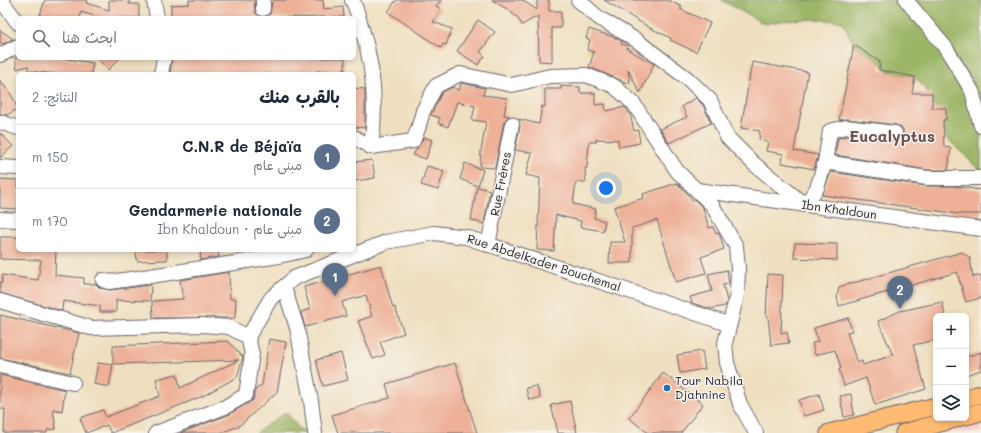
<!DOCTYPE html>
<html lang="ar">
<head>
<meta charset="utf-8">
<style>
	body { margin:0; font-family:Mali,"Playpen Sans Arabic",sans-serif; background:#f6f6f7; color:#1f2937; direction:rtl }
	.controls { position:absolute; right:12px; bottom:12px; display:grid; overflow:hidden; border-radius:6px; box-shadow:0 2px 6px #0003 }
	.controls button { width:36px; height:36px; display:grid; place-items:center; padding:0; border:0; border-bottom:1px solid #e0e1e3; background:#fff; color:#1f2937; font:20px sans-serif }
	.you { position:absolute; left:606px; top:188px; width:14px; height:14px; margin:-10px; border:3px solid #fff; border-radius:50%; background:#1a73e8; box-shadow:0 0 0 6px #1a73e833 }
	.badge { display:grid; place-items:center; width:26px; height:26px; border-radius:50%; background:#1f6fb2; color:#fff; font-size:13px; font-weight:700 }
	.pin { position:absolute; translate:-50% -33px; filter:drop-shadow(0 1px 2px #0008) }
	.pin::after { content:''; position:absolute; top:21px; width:14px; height:12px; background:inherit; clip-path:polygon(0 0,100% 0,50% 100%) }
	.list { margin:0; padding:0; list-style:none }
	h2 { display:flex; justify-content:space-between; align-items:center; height:52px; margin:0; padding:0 16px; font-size:17px }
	h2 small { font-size:13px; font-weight:400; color:#747a83 }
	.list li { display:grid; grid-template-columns:26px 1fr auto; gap:12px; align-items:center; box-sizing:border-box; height:64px; padding:0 16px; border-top:1px solid #e0e1e3 }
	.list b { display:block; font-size:15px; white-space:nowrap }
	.list p { margin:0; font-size:13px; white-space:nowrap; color:#747a83 }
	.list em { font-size:13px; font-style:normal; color:#747a83 }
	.icon { flex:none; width:22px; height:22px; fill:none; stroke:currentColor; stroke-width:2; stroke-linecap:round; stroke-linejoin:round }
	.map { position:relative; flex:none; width:981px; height:433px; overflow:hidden; direction:ltr }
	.search { position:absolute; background:#fff; box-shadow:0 2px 6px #0003; left:16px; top:16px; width:340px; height:44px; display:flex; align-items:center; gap:10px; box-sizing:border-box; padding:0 14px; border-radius:6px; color:#747a83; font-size:15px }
	.panel { position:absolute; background:#fff; box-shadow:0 2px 6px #0003; left:16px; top:72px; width:340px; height:180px; border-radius:6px; direction:rtl }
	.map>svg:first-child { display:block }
	.built { fill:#f7d0cc }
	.forest { fill:#9cb566; stroke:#5f6c50 }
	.building { fill:#eeb198 }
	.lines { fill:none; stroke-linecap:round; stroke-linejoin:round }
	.minor-casing { stroke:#6a646a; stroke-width:16 }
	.major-casing { stroke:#6a646a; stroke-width:19 }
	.minor { stroke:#fff; stroke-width:14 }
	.major { stroke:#ffbb71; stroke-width:17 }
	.poi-dot { fill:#1f6fb2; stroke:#f7f3e8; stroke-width:1.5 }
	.labels { text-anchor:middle; stroke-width:3; stroke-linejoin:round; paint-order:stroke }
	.street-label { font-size:12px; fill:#22223b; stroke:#f7f3e8 }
	.poi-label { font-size:12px; fill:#22223b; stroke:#f7f3e8; text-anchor:start }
	.district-label { font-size:16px; font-weight:bold; fill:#69545c; stroke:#f7f3e8 }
</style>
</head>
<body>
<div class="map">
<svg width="981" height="433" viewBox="0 0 981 433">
	<rect width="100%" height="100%" fill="#f7f3e8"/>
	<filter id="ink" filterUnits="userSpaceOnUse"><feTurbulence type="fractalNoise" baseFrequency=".025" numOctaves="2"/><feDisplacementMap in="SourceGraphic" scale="8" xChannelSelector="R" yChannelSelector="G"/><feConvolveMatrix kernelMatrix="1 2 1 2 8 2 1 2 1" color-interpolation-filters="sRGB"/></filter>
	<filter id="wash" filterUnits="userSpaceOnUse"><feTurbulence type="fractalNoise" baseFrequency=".012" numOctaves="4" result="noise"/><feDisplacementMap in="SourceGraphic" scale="16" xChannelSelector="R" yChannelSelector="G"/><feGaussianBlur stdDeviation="0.9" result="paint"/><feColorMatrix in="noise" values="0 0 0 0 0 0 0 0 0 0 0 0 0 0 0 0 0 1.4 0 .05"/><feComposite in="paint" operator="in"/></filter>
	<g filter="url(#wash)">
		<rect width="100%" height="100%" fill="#efdfc0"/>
		<polygon class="built" points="979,423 981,424 981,433 946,433"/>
		<g class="forest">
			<path d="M721,0H981V172L947,138L930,94L915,77L887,71L880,62L854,45L843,22C816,18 791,18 765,24Z"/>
			<polygon points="286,412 301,431 310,428 311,433 256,433"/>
		</g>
		<g id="blocks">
			<g class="building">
				<polygon points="45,0 87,0 86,3 109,10 109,0 129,0 129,4 139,4 139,18 101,18 81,12 80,18 39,18"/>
				<polygon points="189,0 254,0 255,13 263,17 270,14 272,2 274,0 323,0 324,9 343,7 344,17 171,18 171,5 189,4"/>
				<polygon points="396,0 441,0 436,6 441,9 433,22 452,29 446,45 443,44 441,48 388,12"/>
				<polygon points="492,0 522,0 537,10 537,0 549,0 549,11 561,11 561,28 552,28 552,62 539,61 538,16 522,25 518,18 507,9"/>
				<polygon points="604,0 668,0 682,7 680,9 710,23 696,52 670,40 671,38 650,28"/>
				<polygon points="478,20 495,32 480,52 485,56 478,65 457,51"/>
				<polygon points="589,29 616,38 622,41 621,44 628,46 627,49 654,64 640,93 628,69 630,84 589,67 594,52 587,50 590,40 586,38"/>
				<polygon points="0,30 13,39 3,44 0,42"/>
				<polygon points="854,45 880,62 879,70 915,77 912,93 932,93 932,108 946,108 946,120 943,120 944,147 951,148 948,170 928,170 835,155 838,138 847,136 894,141 902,138 903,134 903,129 896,125 847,119 839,120"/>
				<polygon points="15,58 62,58 93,63 91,74 56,74 28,71 28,66 17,69"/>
				<polygon points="97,58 120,58 108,70"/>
				<polygon points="172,58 345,58 345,70 319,71 315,72 315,74 170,74"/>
				<polygon points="752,62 808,72 794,151 818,155 814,169 782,163 783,154 766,151 768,142 759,140 760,131 741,128"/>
				<polygon points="0,80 12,96 18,109 7,115 0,114"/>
				<polygon points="461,83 485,88 483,95 507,98 504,115 509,116 504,122 495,168 480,167 481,151 486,122 472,120 475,106 457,102 448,127 438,123 440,118 431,115 442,92 453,87 459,91"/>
				<polygon points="561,86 580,87 580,93 595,93 595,105 605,104 606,111 625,107 630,114 634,131 638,130 640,143 619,147 618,140 596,139 596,142 589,142 587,168 585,168 586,182 576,182 573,204 596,209 594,218 605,221 603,231 580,227 581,221 556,215 554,251 537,250 540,178 526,175 532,153 515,150 520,126 518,119 539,124 542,106 545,107 545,89 561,89"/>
				<polygon points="354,88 365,89 365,128 354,127"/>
				<polygon points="696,98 703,105 711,123 669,143 660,129 687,117 682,106"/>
				<polygon points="0,133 13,146 0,158"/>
				<polygon points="424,137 432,140 426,159 413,155"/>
				<polygon points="372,160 375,178 355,181 354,162"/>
				<polygon points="465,163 483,170 478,186 460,179"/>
				<polygon points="427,166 444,171 438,190 421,185"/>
				<polygon points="831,172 926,186 954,186 981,190 981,214 960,214 822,195"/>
				<polygon points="0,179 18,180 18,209 0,208"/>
				<polygon points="677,183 689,195 692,201 695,200 703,208 709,228 713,227 716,234 719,233 724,249 701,257 706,273 676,282 657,220 632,228 632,263 609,263 610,242 625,242 614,207 644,198 643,194"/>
				<polygon points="477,187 490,190 484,224 471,220"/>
				<polygon points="0,237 18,237 18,250 56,250 55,275 84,278 84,284 96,284 100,288 110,290 151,285 150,301 116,300 116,312 100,312 100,306 63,301 62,311 0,293 0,282 2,283 2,275 38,280 41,260 0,259"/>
				<polygon points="795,243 837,244 837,260 794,258"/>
				<polygon points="136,250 167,250 167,260 137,261"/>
				<polygon points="200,250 218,250 219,257 201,260"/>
				<polygon points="962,252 970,258 973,277 981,275 981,298 966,302 957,272 839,306 837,297 839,287"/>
				<polygon points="381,265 393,308 395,307 404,333 380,342 385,355 373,359 358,321 372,316 366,295 342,302 346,316 305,327 301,312 310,309 304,287"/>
				<polygon points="727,270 729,284 723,285 727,301 725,306 711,309 692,303 690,297 712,291 708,274"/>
				<polygon points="229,272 230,299 236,299 235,318 153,318 152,301 183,299 180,280"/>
				<polygon points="768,274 783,275 781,333 787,332 789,343 771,345 768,316 766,316"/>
				<polygon points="942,302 945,316 936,316 936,340 913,345 926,389 875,405 866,378 844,386 839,369 841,368 835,350 815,355 812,343 818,342 814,328 848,318 852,331 847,332 857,363 862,361 863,365 893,355 878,321 900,311"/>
				<polygon points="0,315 79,333 70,373 0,358"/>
				<polygon points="269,339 286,342 277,392 239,426 220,433 180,433 228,415 253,400 255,390 262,385"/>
				<polygon points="228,341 243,357 237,377 203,396 111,433 107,425 86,433 80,418 103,410 106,417 160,396 156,379 177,374 180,388 239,360 113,364 113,346"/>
				<polygon points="702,351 705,369 680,373 677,355"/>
				<polygon points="981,352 981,370 966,375 966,357"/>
				<polygon points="341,353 348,380 323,386 316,360"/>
				<polygon points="98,363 113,365 109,387 94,384"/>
				<polygon points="455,363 477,433 338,433 332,415 390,398 386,384"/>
				<polygon points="663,373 703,404 681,433 648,433 629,418"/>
				<polygon points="0,375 65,390 62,411 53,409 56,429 47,430 47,433 4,433 5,409 0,409"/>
				<polygon points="537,386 540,398 529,400 526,388"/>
				<polygon points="819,394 824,410 804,416 799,400"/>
				<polygon points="851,394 854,415 844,417 840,396"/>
				<polygon points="570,401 577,433 558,433 551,405"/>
			</g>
		</g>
	</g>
	<g filter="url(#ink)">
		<use href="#blocks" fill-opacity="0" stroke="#6a646a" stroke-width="1"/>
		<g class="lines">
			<defs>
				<g id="minor">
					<polyline points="1,0 18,23"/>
					<polyline points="154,0 157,18"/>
					<polyline points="263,0 263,9"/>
					<path d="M352,0C357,9 359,19 362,29C374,68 377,106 371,147"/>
					<polyline points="578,0 599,18 636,40 688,79 710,100 727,137 754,164 805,205 817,188 825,162 830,131 846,127 895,133"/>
					<polyline points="906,0 946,48 972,91 981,126"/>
					<polyline points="0,55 18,46"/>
					<polyline points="161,74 164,58"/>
					<polyline points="0,122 18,128"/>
					<polyline points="354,137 371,147"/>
					<polyline points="371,147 413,141 418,129 423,111 436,86 460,74 512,85 550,76 586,75 614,86 634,104 677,171 712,205 736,246 738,269 737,295 725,343 727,363 740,404 756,433"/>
					<polyline points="825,162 927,178 981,178"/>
					<polyline points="0,167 18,168"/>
					<polyline points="697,190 981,229"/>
					<polyline points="0,219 18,220"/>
					<polyline points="488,245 512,124"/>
					<polyline points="103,280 109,282 131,279 279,256 306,250"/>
					<polyline points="284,287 297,328 311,401 315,433"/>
					<polyline points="0,301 91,328 202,325 229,327 248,337 252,354 246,395 225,407 156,433"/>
					<polyline points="248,337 271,298 294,278 386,242 434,233 466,237 728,324"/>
					<polyline points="0,366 73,383"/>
				</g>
				<g id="major">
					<polyline points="966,398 981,394"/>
					<polyline points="966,416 981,412"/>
					<polyline points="829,433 936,406"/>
					<polyline points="904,433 958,418"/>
				</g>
			</defs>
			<use href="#minor" class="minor-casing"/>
			<use href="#major" class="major-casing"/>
			<use href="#minor" class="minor"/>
			<use href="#major" class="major"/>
		</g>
	</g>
	<circle class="poi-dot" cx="667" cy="388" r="4"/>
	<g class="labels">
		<g class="street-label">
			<text transform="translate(501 184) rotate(-79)" y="4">Rue Frères</text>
			<text transform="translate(839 210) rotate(8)" y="4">Ibn Khaldoun</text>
			<text transform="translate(544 263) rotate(18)" y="4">Rue Abdelkader Bouchemal</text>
		</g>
		<g class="poi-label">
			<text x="675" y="385">Tour Nabila<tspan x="675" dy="14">Djahnine</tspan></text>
		</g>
		<g class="district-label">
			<text x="892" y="142">Eucalyptus</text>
		</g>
	</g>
</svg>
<div class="controls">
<button>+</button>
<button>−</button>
<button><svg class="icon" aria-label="layers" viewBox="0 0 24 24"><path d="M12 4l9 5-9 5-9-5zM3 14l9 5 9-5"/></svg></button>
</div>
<div class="you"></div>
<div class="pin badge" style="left:335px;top:296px;background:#5c6f8a">1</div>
<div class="pin badge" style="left:900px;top:309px;background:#5c6f8a">2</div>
<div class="search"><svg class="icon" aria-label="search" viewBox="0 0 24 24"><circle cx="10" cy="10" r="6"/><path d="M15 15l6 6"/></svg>ابحث هنا</div>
<section class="panel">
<h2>بالقرب منك<small>النتائج: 2</small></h2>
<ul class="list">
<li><span class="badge" style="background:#5c6f8a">1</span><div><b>C.N.R de Béjaïa</b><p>مبنى عام</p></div><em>150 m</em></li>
<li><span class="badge" style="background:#5c6f8a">2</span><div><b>Gendarmerie nationale</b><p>مبنى عام · Ibn Khaldoun</p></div><em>170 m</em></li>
</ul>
</section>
</div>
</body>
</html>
